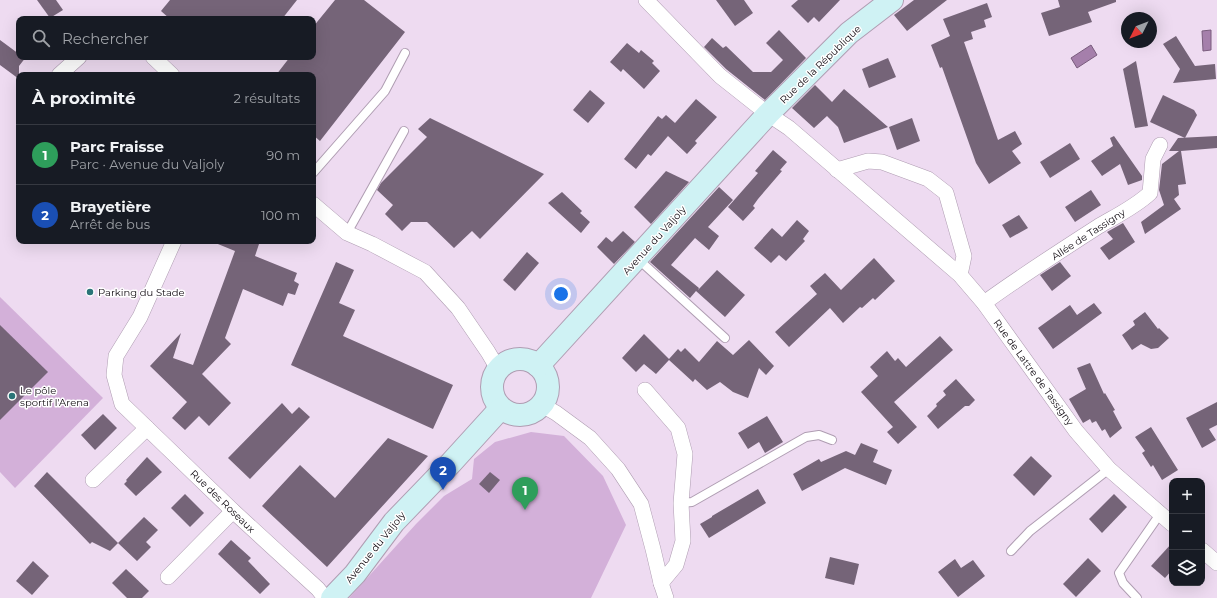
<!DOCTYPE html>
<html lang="fr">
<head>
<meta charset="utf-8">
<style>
	body { margin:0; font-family:Montserrat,sans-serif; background:#242831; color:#f1f3f6 }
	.controls { position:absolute; right:12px; bottom:12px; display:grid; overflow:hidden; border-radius:8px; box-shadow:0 4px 16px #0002 }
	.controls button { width:36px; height:36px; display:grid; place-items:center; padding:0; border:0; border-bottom:1px solid #363941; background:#171b24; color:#f1f3f6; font:20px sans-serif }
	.compass { position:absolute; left:1121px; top:12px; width:36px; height:36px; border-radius:50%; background:#171b24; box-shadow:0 4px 16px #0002; rotate:228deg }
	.you { position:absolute; left:561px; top:294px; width:14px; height:14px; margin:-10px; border:3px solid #fff; border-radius:50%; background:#1a73e8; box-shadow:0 0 0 6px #1a73e833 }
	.badge { display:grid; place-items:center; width:26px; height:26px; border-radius:50%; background:#db2777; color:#fff; font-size:13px; font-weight:700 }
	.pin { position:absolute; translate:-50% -33px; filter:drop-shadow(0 1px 2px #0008) }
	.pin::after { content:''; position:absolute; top:21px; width:14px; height:12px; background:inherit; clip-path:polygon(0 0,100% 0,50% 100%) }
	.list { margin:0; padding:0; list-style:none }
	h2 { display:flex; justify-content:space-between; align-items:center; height:52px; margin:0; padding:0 16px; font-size:17px }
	h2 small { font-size:13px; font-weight:400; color:#9ea1a6 }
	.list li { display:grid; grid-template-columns:26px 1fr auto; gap:12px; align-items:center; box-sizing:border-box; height:60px; padding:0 16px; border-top:1px solid #363941 }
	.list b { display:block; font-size:15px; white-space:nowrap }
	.list p { margin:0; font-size:13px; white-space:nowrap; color:#9ea1a6 }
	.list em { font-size:13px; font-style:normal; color:#9ea1a6 }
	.icon { flex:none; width:22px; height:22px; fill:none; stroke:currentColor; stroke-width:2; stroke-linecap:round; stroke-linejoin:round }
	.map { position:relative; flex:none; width:1217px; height:598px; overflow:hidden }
	.search { position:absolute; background:#171b24; box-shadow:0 4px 16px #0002; left:16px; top:16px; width:300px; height:44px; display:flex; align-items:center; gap:10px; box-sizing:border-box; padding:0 14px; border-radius:8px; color:#9ea1a6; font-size:15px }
	.panel { position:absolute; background:#171b24; box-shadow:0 4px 16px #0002; left:16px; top:72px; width:300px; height:172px; border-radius:8px }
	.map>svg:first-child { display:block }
	.green { fill:#d3b0d9 }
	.water { fill:#a57fab; stroke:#795c7d }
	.building { fill:#756478 }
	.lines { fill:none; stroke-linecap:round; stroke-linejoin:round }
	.service-casing { stroke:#af9db2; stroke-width:10 }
	.minor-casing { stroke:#af9db2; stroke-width:16 }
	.secondary-casing { stroke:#af9db2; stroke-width:24 }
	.service { stroke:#fff; stroke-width:8 }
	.minor { stroke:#fff; stroke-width:15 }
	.secondary { stroke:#cff2f4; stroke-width:22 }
	.poi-dot { fill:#2a7478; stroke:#fff; stroke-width:1.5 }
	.labels { text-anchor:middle; stroke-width:3; stroke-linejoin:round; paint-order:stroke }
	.street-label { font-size:10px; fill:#110b12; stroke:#fff }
	.poi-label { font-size:10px; fill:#110b12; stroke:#fff; text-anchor:start }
</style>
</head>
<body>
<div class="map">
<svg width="1217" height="598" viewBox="0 0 1217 598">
	<rect width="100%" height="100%" fill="#eedbf1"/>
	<g class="green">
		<polygon points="0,297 103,398 15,488 0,472"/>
		<polygon points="531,432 564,436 603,476 626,525 591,598 349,598 416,524 444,496 472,479 474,459 495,442"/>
	</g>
	<g class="water">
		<polygon points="1211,30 1211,50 1203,51 1202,31"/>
		<polygon points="1091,45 1097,55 1077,68 1071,58"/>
	</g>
	<g class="building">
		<polygon points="37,0 56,0 63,10 50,18"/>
		<polygon points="170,0 297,0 282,19 170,19 161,11"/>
		<polygon points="335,0 364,0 405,32 320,141 313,135 313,75 276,75 290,57 313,57 313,27"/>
		<polygon points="716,0 744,0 753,13 735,26"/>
		<polygon points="798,0 840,0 819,22 814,17 808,23 791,6"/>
		<polygon points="914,0 947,0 907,31 894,15"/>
		<polygon points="1058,0 1116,0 1116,2 1088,12 1092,22 1049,36 1041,13 1060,7"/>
		<polygon points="987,3 992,17 984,20 986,27 971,32 973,39 964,42 998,140 1015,131 1022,144 1012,151 1021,163 989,184 976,163 942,67 940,68 931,45 950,36 943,19"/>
		<polygon points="779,30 806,58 765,100 726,69 704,47 712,38 723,48 726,46 753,72 771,72 783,60 766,43"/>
		<polygon points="1176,36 1195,66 1215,64 1216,79 1173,83 1180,69 1163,44"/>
		<polygon points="0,40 19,54 19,57 26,57 19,66 19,79 0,65"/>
		<polygon points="627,43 639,53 641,50 654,61 652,63 660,71 644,89 623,69 621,72 610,62"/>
		<polygon points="888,58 896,77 869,88 862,69"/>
		<polygon points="1136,61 1148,126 1135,128 1123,69"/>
		<polygon points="815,85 832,102 844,89 888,127 844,143 838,127 827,116 814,128 792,108"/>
		<polygon points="590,90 605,103 588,123 573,110"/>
		<polygon points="1163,95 1194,110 1197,115 1185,138 1150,122"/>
		<polygon points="696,99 717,117 695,141 697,143 687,154 668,136 651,156 648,154 636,169 624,159 658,116 662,119 666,115 675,123"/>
		<polygon points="430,118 544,174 480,239 472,231 454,248 427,222 411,222 402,231 385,214 393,205 377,190 381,183 427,137 418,129"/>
		<polygon points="912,118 920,141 897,150 889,127"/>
		<polygon points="1114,136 1142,176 1142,180 1128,185 1120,164 1102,176 1091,161 1113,146 1110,138"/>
		<polygon points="1217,136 1217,148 1181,151 1186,184 1178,185 1179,195 1174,199 1181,209 1145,234 1141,222 1164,205 1159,190 1162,164 1179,151 1169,151 1178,138"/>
		<polygon points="1070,143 1080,159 1050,178 1040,162"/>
		<polygon points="773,150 787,162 780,170 782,171 758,199 753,206 755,208 743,221 728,207 758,173 755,171"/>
		<polygon points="666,171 689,182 651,224 634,207"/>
		<polygon points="719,187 733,200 708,227 719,236 709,250 695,238 671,265 699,288 698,290 717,270 745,295 725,317 696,291 690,298 650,262"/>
		<polygon points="1091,190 1101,205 1075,222 1065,207"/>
		<polygon points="562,192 582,211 580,213 590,222 581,233 548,203"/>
		<polygon points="1019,215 1028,228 1010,238 1002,225"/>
		<polygon points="797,220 809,231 803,239 805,241 786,261 779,255 771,263 754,248 772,228 782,237"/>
		<polygon points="1123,223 1135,242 1109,260 1100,248 1113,239 1107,232"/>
		<polygon points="623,231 635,242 614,264 597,247 606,237 612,242"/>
		<polygon points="213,241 260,241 255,256 297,273 294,281 299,284 295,295 288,293 283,306 243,289 225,338 231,344 202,374 231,403 209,426 199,416 185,430 172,418 187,402 150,366 181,333 173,358 193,365 235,251 213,242"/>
		<polygon points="527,252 539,263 515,291 503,280"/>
		<polygon points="874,258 895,281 875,300 873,298 862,308 860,307 843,323 830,308 789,347 775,332 817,294 810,286 825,273 841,290"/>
		<polygon points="336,262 354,270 339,303 355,310 343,336 453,385 433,429 291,365"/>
		<polygon points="1060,262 1071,276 1052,291 1040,275"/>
		<polygon points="1094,303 1102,313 1053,349 1038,328 1070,305 1077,315"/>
		<polygon points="1145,312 1158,329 1159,328 1169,338 1158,348 1151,349 1141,344 1132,350 1122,335 1135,325 1133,321"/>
		<polygon points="0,325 48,372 0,420"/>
		<polygon points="644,334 669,359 678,349 681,352 685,348 699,362 717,341 733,355 749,340 774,366 766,375 759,368 748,398 733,392 720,382 707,390 695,379 693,382 669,360 656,374 644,364 636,372 622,358"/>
		<polygon points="940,336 953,350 894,402 917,427 898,444 887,432 893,427 861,392 878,376 870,367 887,351 895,361 898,358 906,367"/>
		<polygon points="1090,363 1104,394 1105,393 1115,410 1113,411 1122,428 1110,438 1105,429 1102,431 1096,421 1092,423 1090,419 1083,423 1069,399 1086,389 1077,368"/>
		<polygon points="956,379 975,400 969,406 965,406 938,429 927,416 937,406 936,404 946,395 943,391"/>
		<polygon points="1217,402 1217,425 1209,429 1216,440 1202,448 1186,418"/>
		<polygon points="282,403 292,414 299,407 310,417 250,479 228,458"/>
		<polygon points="103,414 117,428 95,450 81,435"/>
		<polygon points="767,416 783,442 765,453 759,442 748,449 738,433"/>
		<polygon points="1151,427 1178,470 1162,480 1153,465 1151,467 1142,453 1145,451 1135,437"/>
		<polygon points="388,438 428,456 327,567 262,506 300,465 335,498"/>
		<polygon points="861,443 878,450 873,462 892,470 886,485 845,468 802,491 793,474 819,459 821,462 846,451 855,455"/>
		<polygon points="1031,456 1052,476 1034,496 1013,475"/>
		<polygon points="147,457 162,472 136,496 124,484 127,481 126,480"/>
		<polygon points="47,472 118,543 144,517 158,530 146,542 151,547 137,561 118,543 110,551 92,542 90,544 34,486"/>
		<polygon points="490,472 500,480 489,493 479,484"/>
		<polygon points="758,489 766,503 709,538 700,524 712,517 712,516"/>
		<polygon points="185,494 204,513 190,527 171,508"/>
		<polygon points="1114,494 1127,507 1102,533 1089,519"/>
		<polygon points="231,540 251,558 248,561 270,584 260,594 218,554"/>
		<polygon points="1172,543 1172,570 1165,578 1151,566"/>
		<polygon points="830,557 859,564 854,585 825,578"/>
		<polygon points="1088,558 1101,571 1076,597 1063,584"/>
		<polygon points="955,559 961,568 973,560 985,576 958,597 938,572"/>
		<polygon points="33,561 49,576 32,595 16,581"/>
		<polygon points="126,569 149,591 142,598 127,598 112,583"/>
	</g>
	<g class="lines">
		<defs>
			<g id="service">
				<polyline points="313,173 385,91 405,53"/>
				<polyline points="347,233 404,131"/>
				<polyline points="638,259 725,338"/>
				<polyline points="681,503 692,502 806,437 819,435 832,440"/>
				<polyline points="1011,551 1030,531 1109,469"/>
				<polyline points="1137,598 1123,583 1119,573 1160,514"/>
			</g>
			<g id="minor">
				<polyline points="646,0 720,76 768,114 789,128 960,275 984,303 1076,431 1109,469 1172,524"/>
				<polyline points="153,57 172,75"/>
				<polyline points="59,75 79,57"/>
				<polyline points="837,170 868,161 882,162 928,179 946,193 964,256 960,275"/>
				<polyline points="313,204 347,233 372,244 425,272 458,308 488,352 498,369"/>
				<polyline points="174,241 140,317 116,356 114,375 122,404 233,511 318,589 325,598"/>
				<path d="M984,303C1021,276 1060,251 1099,226C1116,216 1135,207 1150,193L1153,159L1160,145"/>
				<polyline points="645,390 678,428 685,454 681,503 683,541 676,565 661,583"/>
				<polyline points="542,405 556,413 590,438 618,469 641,504 653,549 661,583 666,598"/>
				<polyline points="93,480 147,428"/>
				<polyline points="1202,550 1217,563"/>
				<polyline points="168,577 233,511"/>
			</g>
			<g id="secondary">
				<circle cx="520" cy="387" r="28"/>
				<polyline points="538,366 768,114 849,33 892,0"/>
				<polyline points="332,598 355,574 394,522 450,464 500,409"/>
			</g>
		</defs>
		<use href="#service" class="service-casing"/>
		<use href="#minor" class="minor-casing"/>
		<use href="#secondary" class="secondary-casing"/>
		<use href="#service" class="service"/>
		<use href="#minor" class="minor"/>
		<use href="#secondary" class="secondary"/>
	</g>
	<g class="poi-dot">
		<circle cx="90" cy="292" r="4"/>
		<circle cx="12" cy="396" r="4"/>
	</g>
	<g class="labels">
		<g class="street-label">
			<text transform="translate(820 64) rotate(-44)" y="4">Rue de la République</text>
			<text transform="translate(1088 234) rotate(-33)" y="4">Allée de Tassigny</text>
			<text transform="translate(654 240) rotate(-48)" y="4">Avenue du Valjoly</text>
			<text transform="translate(1034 372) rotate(54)" y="4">Rue de Lattre de Tassigny</text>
			<text transform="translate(223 501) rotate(44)" y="4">Rue des Roseaux</text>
			<text transform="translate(375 547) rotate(-51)" y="4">Avenue du Valjoly</text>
		</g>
		<g class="poi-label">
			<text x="98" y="296">Parking du Stade</text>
			<text x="20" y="394">Le pôle<tspan x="20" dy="12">sportif l'Arena</tspan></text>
		</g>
	</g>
</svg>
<div class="controls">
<button>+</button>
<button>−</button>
<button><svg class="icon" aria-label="layers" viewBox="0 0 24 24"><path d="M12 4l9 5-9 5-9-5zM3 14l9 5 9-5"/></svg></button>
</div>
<svg class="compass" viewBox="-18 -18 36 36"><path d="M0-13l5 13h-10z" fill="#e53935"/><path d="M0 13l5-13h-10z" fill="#9ea1a6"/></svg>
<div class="you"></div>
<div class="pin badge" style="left:525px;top:510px;background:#2e9e5b">1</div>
<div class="pin badge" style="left:443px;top:490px;background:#1a4fb4">2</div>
<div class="search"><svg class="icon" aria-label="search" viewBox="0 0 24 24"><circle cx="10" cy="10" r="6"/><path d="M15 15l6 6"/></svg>Rechercher</div>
<section class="panel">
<h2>À proximité<small>2 résultats</small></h2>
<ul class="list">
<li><span class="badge" style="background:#2e9e5b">1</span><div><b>Parc Fraisse</b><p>Parc · Avenue du Valjoly</p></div><em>90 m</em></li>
<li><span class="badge" style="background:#1a4fb4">2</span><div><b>Brayetière</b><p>Arrêt de bus</p></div><em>100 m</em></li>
</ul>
</section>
</div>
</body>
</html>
